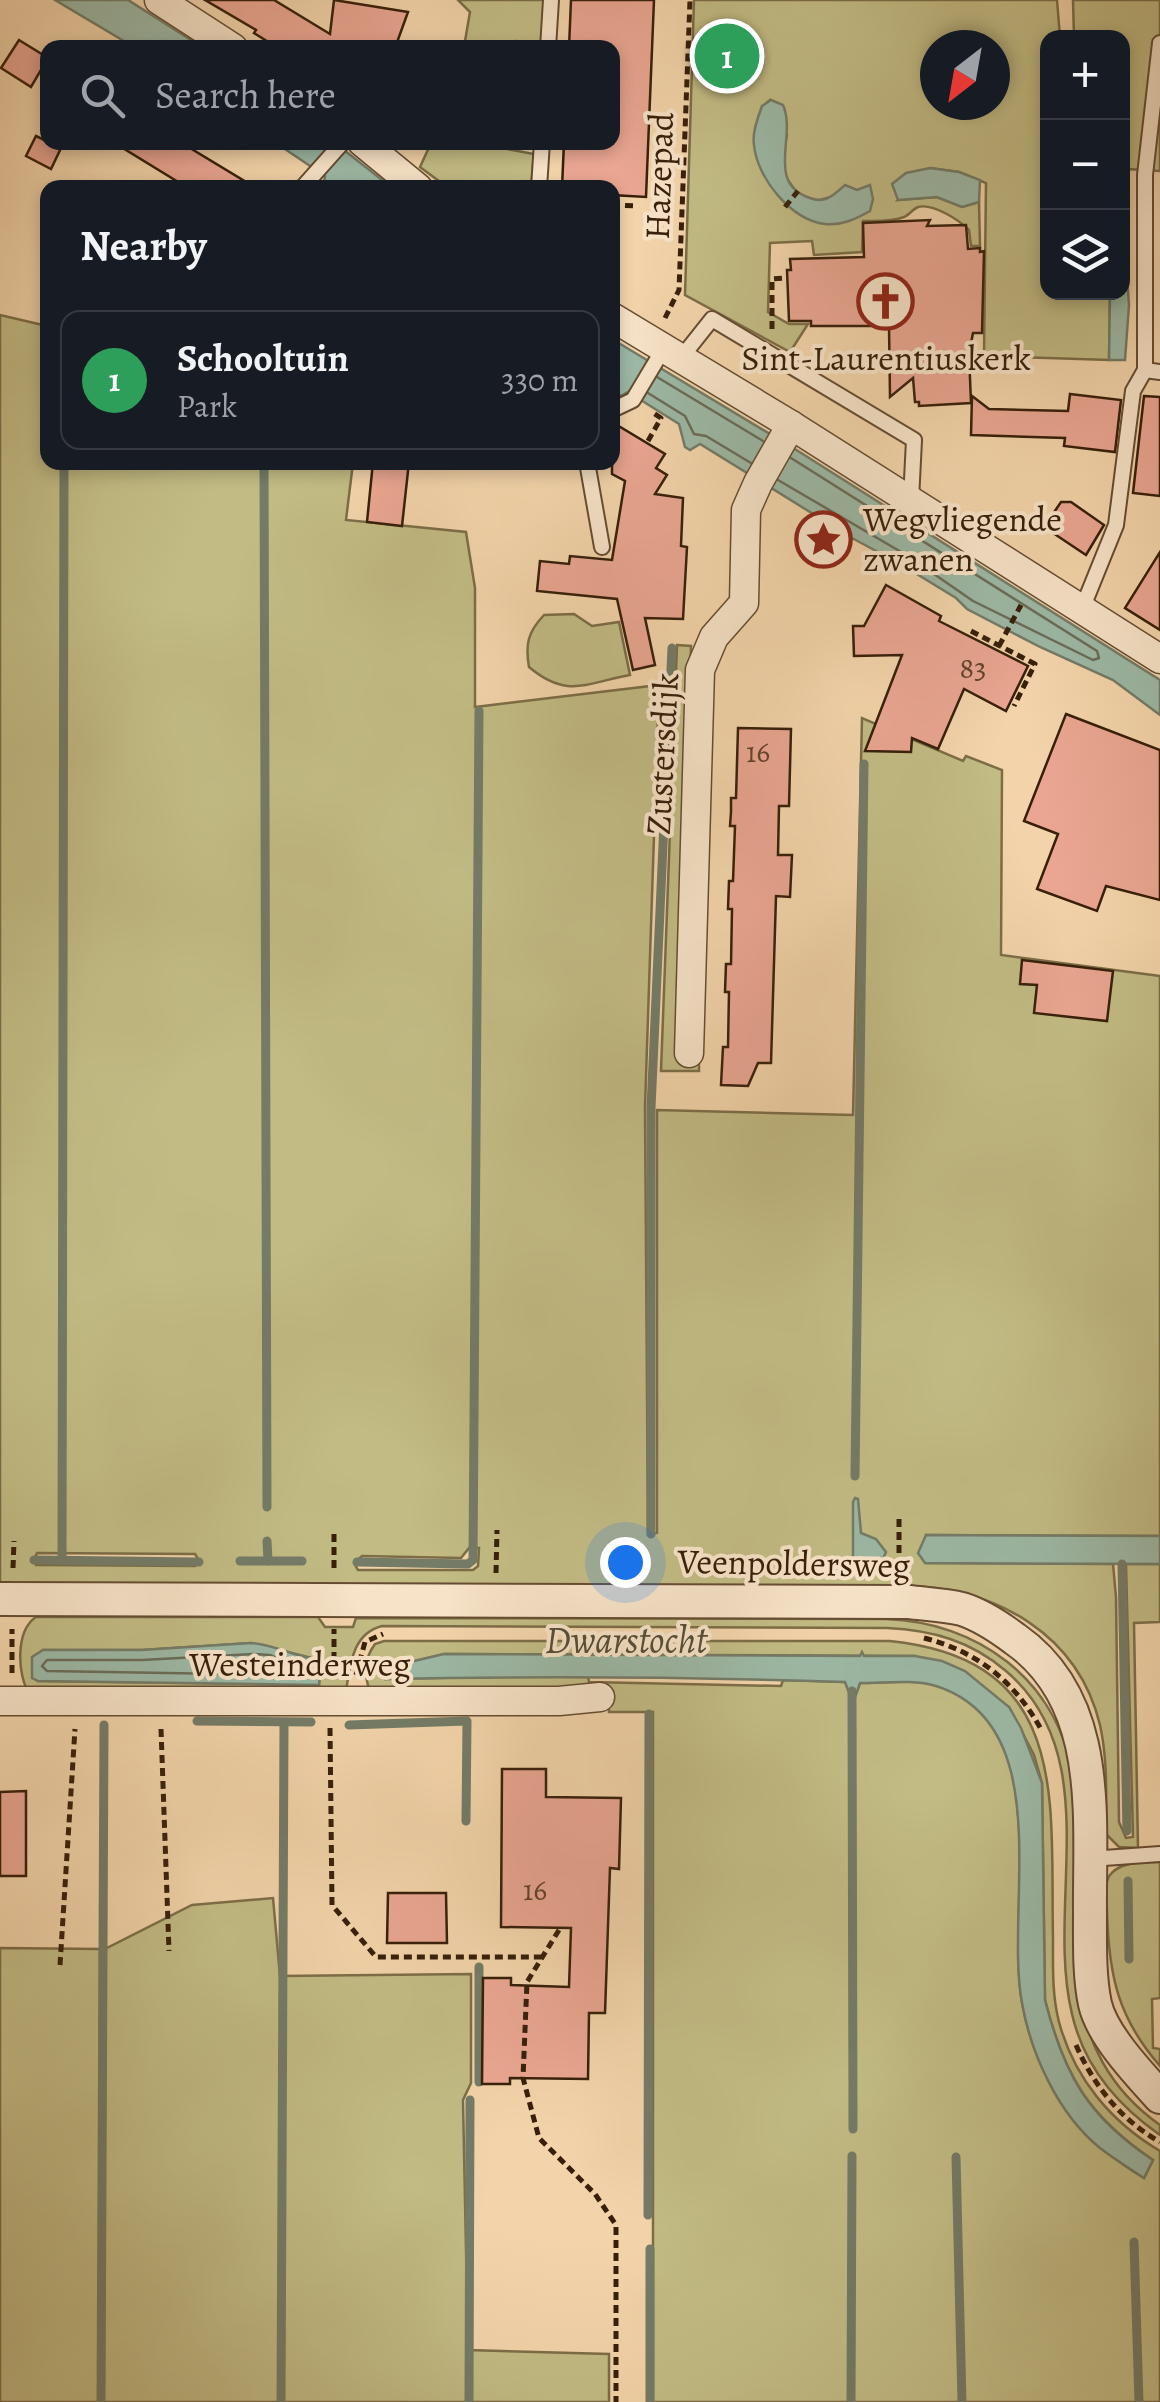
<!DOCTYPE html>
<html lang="en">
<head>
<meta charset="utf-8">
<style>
	body { margin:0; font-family:Alegreya,serif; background:#242831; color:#f1f3f6 }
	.controls { position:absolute; right:30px; top:30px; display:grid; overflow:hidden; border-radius:20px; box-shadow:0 5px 15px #0003 }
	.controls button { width:90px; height:90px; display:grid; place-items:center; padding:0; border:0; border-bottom:2px solid #363941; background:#171b24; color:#f1f3f6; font:50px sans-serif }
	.compass { position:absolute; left:920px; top:30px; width:90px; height:90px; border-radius:50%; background:#171b24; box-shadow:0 5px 15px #0003; rotate:211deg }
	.you { position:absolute; left:625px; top:1562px; width:35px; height:35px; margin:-25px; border:8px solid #fff; border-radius:50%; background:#1a73e8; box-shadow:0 0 0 15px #1a73e833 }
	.badge { display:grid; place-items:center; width:65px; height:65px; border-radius:50%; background:#c59692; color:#fff; font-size:32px; font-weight:700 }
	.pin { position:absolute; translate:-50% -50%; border:5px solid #fff; box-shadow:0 2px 10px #0006 }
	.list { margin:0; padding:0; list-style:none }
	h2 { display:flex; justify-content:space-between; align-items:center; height:130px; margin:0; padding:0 40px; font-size:42px }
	h2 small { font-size:32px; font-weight:400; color:#9ea1a6 }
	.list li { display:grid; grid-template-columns:65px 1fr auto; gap:30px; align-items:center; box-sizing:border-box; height:140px; margin:0 20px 20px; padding:0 20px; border:2px solid #363941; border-radius:20px }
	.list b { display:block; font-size:38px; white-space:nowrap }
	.list p { margin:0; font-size:32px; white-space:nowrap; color:#9ea1a6 }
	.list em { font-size:32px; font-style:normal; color:#9ea1a6 }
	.icon { flex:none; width:55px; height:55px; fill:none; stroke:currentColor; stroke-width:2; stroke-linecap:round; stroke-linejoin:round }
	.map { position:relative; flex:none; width:1160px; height:2402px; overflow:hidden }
	.search { position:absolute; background:#171b24; box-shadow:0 5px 15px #0003; left:40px; top:40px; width:580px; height:110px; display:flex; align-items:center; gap:25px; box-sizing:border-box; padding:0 35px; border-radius:20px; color:#9ea1a6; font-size:38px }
	.panel { position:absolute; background:#171b24; box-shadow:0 5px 15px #0003; left:40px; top:180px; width:580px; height:290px; border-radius:20px }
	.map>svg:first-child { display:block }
	.green { fill:#c2bb84; stroke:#7c6d47; stroke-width:2.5; fill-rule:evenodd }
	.water { fill:#9cb8a5; stroke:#747b67; stroke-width:2.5 }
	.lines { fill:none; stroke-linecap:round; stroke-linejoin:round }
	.shore { stroke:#6a6c58; stroke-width:2.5 }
	.stream { stroke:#747b67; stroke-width:9 }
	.building { fill:#eaa692; stroke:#371f0a; stroke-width:2.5 }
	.service-casing { stroke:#664c32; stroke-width:18 }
	.minor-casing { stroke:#664c32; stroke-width:31 }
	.tertiary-casing { stroke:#664c32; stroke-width:36 }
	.path { stroke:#371f0a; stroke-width:5; stroke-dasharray:8 5; stroke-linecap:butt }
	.service { stroke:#f7e3c8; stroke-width:14 }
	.minor { stroke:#f7e3c8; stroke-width:28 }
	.tertiary { stroke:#f7e3c8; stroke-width:32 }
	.labels { text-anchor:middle; stroke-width:8; stroke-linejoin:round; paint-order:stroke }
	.number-label { font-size:30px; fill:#64412c }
	.street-label { font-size:35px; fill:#371f0a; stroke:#f7e3c8 }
	.poi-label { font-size:35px; fill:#371f0a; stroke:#f7e3c8 }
	.water-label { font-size:38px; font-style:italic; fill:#554d38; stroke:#f7e3c8 }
</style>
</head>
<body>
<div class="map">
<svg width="1160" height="2402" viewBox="0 0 1160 2402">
	<rect width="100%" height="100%" fill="#f3d4aa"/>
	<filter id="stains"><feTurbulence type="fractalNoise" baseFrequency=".002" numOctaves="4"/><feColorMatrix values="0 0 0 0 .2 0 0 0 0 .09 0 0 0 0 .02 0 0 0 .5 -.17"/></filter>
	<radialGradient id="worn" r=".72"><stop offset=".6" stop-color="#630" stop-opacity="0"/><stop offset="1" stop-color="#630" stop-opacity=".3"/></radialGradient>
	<g class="green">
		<polygon points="458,0 545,0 542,43 516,41 515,47 464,47 470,12"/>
		<path d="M694,0H1057L1060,37L1048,38V292L1110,293L1109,360L984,356L986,183L959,172L930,168L898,200L937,197L962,207L979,202L980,246H971L969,230C959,220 933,203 918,207C913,209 909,215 904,217C892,222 876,221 863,221L862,252L814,255L812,241L770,243L768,312L789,324H808L790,352L685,295ZM935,45H995V105H935ZM770,100L787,135L783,152L785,176L797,193L816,201L857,190L807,218C772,198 762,174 758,135C756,120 758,109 770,100Z"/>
		<polygon points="1073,0 1160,0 1160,171 1127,169 1122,148 1122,38 1074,37"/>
		<polygon points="431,143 507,143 507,149 534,154 531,187 447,187 420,167"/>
		<path d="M0,315L47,326L48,462L353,463L346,520L466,532L475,588V707L659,685L645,1107L648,1534L657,1533V1110L853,1115L862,718L963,761L966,756L1002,770L1001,955L1160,976V1536L926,1535V1563L1113,1564L1116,1597L1119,1822L1126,1838L1133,1837L1126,1564H1160V1622L1134,1623L1138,1848L1119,1847L1106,1834C1106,1798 1108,1761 1100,1725C1078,1634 996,1588 907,1586L0,1584ZM469,1548H479L478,1566L473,1570H358L354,1563L362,1556L461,1558ZM37,1553L195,1554L200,1562L195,1566L36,1565L34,1560Z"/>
		<path d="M574,614L592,626L619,622L630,675C586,683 567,699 529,667C525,644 528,632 544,615Z"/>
		<polygon points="677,645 691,646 678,1057 699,1059 699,1071 661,1071"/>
		<path d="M36,1617H318L325,1627H353L356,1618L886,1619C977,1622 1056,1679 1072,1772C1075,1794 1074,1819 1074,1841C1075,1888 1076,1934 1077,1980C1085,2041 1109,2089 1160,2125V2135C1117,2105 1084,2067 1072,2014C1045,1903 1107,1757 1006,1671C971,1641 932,1630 887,1628L382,1626C350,1634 350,1670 345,1697L30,1695C17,1676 15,1631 36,1617ZM251,1643L320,1660L319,1685L38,1681L43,1650H142Z"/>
		<path d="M384,1641H890C1072,1660 1050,1800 1053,1939C1053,1967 1052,1995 1059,2022C1074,2078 1111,2122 1160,2151V2402H653V1712H609L608,1686H579L568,1694L369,1689C364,1672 364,1659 375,1644ZM444,1654L915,1656L1009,1707L1034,1755L1042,1783L1045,2000C1064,2075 1088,2116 1153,2160L1144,2178C1079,2140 1035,2077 1022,2002C1005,1908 1059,1724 936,1685C914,1679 883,1683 860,1683L853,1701L845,1682L783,1680L781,1686L589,1682L588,1675L385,1679L381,1663L402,1664Z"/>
		<path d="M1138,1862H1160V1998L1152,1999L1153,2048L1160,2049V2066C1118,2018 1109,1976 1107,1913C1107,1901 1103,1884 1110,1875C1117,1866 1128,1864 1138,1862Z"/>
		<polygon points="273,1898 280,1976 471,1974 471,2083 463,2100 468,2350 609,2354 609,2402 103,2402 105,1949 192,1905"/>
		<polygon points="0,1948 100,1949 99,2402 0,2402"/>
	</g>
	<g class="water">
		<polygon points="55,0 128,0 202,47 134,47"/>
		<path d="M771,100L783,105C797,136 765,183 810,198C825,204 834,195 845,185L857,190L870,185L873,199L870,211C856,219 841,226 825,224C791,220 757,178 754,145C752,132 758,118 762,106Z"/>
		<polygon points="276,143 335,143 391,187 332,187 324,182 325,176"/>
		<polygon points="930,168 959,172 980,180 979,202 962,207 937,197 898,200 892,184 906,173"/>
		<polygon points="1123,221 1129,305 1125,360 1109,360 1110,293 1122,292"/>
		<polygon points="612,339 798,451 1160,680 1160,715 1113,680 1040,647 967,609 956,598 902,565 852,538 700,444 690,450 685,447 679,424 628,392 621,396 613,390"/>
		<polygon points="855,1498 858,1499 861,1533 876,1539 886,1552 880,1566 865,1567 863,1572 853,1562 853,1502"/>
		<polygon points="926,1535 1160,1536 1160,1564 925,1563 918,1553"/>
		<path d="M251,1643C276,1645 295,1657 321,1660L319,1685L38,1681L32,1678V1657L43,1650H142Z"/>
		<path d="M862,1652L864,1656H915L942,1661L965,1671L1009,1707L1021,1728L1042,1783L1045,2000C1064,2075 1088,2117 1153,2160L1144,2178C1129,2168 1114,2159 1100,2148C1058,2114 1031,2054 1022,2003C1004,1908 1059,1725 936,1686C915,1679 884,1683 860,1683L853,1703L845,1682C693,1677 539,1676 385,1679L380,1663L402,1664L444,1654L860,1656Z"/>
	</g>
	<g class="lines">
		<g class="shore">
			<polyline points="657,377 763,441"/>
			<polyline points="648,393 685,416 694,434 706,436 751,463"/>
			<polyline points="778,480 908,556 973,601 1093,660 1099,658 1097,651 791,458"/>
			<polygon points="253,1654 270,1655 295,1666 297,1672 293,1675 47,1671 42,1666 47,1660 142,1660"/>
		</g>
		<g class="stream">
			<polyline points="264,462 267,1507"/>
			<polyline points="855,1476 864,764"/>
			<polyline points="651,1534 651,1108 672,648"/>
			<polyline points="267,1541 268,1561"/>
			<polyline points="34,1560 199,1562"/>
			<polyline points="62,1560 64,462"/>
			<polyline points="240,1561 302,1561"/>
			<polyline points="357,1562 468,1564 473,1560 479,711"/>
			<polyline points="1122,1564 1127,1831"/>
			<polyline points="852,1691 853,2129"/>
			<polyline points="197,1721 311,1722"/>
			<polyline points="349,1725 467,1721 466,1821"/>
			<polyline points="1128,1881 1129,1959"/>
			<polyline points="479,2082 479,1967"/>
			<polyline points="956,2157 962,2402"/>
			<polyline points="648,2215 649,1714"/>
			<polyline points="1134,2242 1139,2402"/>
			<polyline points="101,2402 104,1725"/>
			<polyline points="281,2402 284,1723"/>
			<polyline points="469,2402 470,2100"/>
			<polyline points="650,2402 650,2249"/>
			<polyline points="851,2402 852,2156"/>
		</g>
	</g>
	<g class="building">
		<polygon points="205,0 274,0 330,34 334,0 408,12 395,48 278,48 254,33 256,30"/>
		<polygon points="571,0 654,0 646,197 612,195 612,188 562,188 564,142 612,142 612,48 569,48"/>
		<polygon points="19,40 48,58 31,87 1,68"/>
		<polygon points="36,136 61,148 51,169 26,156"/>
		<polygon points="113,142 180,142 256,188 188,188"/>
		<polygon points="930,220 927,226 966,225 968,249 980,248 980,252 984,251 982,333 973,333 969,354 971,403 919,406 919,402 915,402 913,378 890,397 889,326 811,326 811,321 789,321 787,270 791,270 790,259 864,257 863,223"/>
		<polygon points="1070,394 1121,400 1115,452 1064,446 1065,438 971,435 972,396 989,409 1068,411"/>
		<polygon points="1144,396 1160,397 1160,496 1133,493"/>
		<polygon points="612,422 665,454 656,468 667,475 655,494 683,498 681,546 687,547 683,619 645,618 655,665 633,670 617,599 537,591 540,561 569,564 570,556 612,560 625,481 612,474"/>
		<polygon points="373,462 409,462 402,526 367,522"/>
		<polygon points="1061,502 1071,502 1104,525 1086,555 1044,527"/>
		<polygon points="1160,552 1160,630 1125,608"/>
		<polygon points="886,585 941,616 939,621 1028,666 1006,711 964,689 938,749 912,738 911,752 865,751 902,655 854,656 853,626 864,626"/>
		<polygon points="1066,714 1160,750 1160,900 1106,886 1097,911 1037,889 1058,834 1024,821"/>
		<polygon points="738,728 791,729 789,806 779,806 778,855 792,855 790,897 776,896 771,1063 758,1063 748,1086 721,1085 723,1047 728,1047 729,992 725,992 726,964 731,964 732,909 728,909 729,881 733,881 735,826 730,826 731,812 731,798 736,798"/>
		<polygon points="1022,960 1113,971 1107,1021 1034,1013 1037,985 1020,984"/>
		<polygon points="502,1769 546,1769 546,1797 621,1798 619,1869 610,1868 605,2013 589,2013 588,2079 510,2078 510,2084 482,2084 483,1978 511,1978 511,1985 569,1987 571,1928 501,1927"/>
		<polygon points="26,1791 26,1876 0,1876 0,1792"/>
		<polygon points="388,1893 446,1893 447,1943 387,1943"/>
	</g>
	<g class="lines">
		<defs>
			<g id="service">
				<polyline points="548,48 551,0"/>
				<polyline points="302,188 343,142"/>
				<polyline points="539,188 542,142"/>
				<polyline points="681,358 712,319 914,440 911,500"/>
				<polyline points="1145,370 1160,372"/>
				<polyline points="612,410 633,400 664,348"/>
				<polyline points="587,462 602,547"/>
				<polyline points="1082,609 1116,525 1133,391 1145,370 1145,175 1160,43"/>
				<polyline points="1090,1859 1160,1854"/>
			</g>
			<g id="minor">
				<polyline points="159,0 233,48"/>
				<polyline points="362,142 418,188"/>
				<polyline points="612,317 791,425 1160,659"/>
				<polyline points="689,1053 700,670 714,637 744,603 746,510 758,483 791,425"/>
				<polyline points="0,1701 559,1701 600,1697"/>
			</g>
			<path id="tertiary" d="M0,1599L909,1602C926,1604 945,1605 962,1609C981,1615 999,1627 1015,1639C1104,1701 1089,1818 1090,1913C1090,1942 1089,1976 1095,2004C1102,2035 1139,2074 1160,2097"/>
		</defs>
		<use href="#service" class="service-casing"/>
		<use href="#minor" class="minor-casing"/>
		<use href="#tertiary" class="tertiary-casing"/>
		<g class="path">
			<polyline points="612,205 637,206"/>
			<polyline points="785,207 798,191"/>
			<polyline points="665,318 679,290 690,0"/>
			<polyline points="772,329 772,279 785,278"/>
			<polyline points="648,441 661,418 652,412"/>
			<polyline points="971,631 1035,664 1014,706"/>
			<polyline points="999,646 1021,605"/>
			<polyline points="899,1519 899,1574"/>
			<polyline points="13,1568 14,1541"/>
			<polyline points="334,1568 334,1530"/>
			<polyline points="496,1573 497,1530"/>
			<path d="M924,1638C978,1652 1014,1681 1041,1729"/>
			<polyline points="12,1673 12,1629"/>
			<polyline points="334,1673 334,1629"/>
			<polyline points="356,1675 365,1642 383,1634"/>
			<polyline points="330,1728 332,1905 376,1957 543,1957"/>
			<polyline points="161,1729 169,1951"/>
			<polyline points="559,1930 527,1982 523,2078 539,2138 595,2194 616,2225 616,2402"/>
			<polyline points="60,1965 75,1729"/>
			<path d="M1076,2045C1094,2086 1121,2120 1160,2142"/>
		</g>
		<use href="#service" class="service"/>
		<use href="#minor" class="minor"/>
		<use href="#tertiary" class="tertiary"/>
	</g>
	<defs>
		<symbol id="church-ring" viewBox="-11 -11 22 22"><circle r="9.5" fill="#f7e3c8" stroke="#8f2418" stroke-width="1.5"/><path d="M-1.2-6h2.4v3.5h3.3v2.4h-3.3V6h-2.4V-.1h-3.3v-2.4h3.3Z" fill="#8f2418"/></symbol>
		<symbol id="sight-ring" viewBox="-11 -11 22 22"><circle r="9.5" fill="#f7e3c8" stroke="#8f2418" stroke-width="1.5"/><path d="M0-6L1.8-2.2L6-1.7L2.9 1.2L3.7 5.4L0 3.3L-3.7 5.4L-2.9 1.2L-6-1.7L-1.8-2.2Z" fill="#8f2418"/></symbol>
	</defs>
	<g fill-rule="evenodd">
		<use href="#church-ring" x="854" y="270" width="63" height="63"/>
		<use href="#sight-ring" x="792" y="508" width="63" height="63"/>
	</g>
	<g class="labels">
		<g class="number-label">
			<text x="973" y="678">83</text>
			<text x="758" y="762">16</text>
			<text x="535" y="1900">16</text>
		</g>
		<g class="street-label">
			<text transform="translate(659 176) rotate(-88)" y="12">Hazepad</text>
			<text transform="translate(662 754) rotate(-87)" y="12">Zustersdijk</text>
			<text transform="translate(794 1563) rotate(1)" y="12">Veenpoldersweg</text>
			<text x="300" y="1676">Westeinderweg</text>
		</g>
		<g class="poi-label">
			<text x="886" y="370">Sint-Laurentiuskerk</text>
			<text x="863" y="531" text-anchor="start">Wegvliegende<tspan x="863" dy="40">zwanen</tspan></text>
		</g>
		<g class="water-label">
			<text x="626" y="1653">Dwarstocht</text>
		</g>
	</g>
	<rect width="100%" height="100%" filter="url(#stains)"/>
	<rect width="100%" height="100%" fill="url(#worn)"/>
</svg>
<div class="controls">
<button>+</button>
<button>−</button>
<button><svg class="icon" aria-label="layers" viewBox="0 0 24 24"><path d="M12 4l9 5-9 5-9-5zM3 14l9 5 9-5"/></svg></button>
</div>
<svg class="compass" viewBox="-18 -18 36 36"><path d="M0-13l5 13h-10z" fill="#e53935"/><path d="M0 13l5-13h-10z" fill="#9ea1a6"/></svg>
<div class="you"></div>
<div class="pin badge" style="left:727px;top:56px;background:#2e9e5b">1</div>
<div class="search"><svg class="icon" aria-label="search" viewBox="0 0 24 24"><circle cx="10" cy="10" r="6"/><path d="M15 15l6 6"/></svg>Search here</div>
<section class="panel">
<h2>Nearby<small></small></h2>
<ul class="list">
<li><span class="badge" style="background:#2e9e5b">1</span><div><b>Schooltuin</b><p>Park</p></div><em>330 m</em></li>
</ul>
</section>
</div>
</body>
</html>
